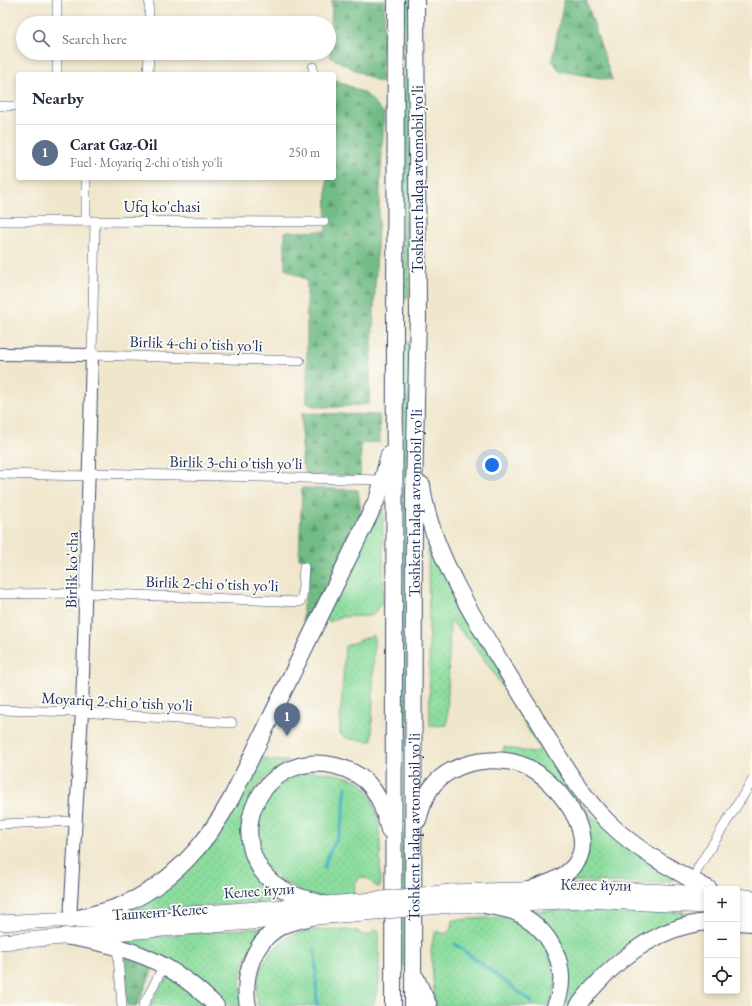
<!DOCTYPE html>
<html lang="en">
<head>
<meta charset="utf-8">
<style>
	body { margin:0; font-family:"EB Garamond",serif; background:#f6f6f7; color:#1f2937 }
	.controls { position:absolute; right:12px; bottom:12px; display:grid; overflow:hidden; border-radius:4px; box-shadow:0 2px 6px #0003 }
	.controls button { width:36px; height:36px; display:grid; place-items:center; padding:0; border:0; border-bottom:1px solid #e0e1e3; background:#fff; color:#1f2937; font:20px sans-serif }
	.you { position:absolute; left:492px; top:465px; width:14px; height:14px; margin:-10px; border:3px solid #fff; border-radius:50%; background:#1a73e8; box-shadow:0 0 0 6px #1a73e833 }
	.badge { display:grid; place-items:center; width:26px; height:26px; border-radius:50%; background:#7c3aed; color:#fff; font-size:13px; font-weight:700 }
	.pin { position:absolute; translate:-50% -33px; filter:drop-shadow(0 1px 2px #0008) }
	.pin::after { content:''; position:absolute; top:21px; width:14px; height:12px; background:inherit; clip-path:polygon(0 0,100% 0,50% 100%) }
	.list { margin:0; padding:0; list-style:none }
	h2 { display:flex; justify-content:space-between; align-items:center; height:52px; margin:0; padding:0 16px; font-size:17px }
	h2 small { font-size:13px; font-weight:400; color:#747a83 }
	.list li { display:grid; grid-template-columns:26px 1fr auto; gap:12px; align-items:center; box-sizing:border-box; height:56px; padding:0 16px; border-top:1px solid #e0e1e3 }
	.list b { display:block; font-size:15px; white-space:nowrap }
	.list p { margin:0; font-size:13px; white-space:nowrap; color:#747a83 }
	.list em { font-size:13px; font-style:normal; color:#747a83 }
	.icon { flex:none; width:22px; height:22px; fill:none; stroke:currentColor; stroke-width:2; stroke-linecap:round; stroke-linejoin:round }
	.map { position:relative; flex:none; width:752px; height:1006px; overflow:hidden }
	.search { position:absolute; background:#fff; box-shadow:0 2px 6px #0003; left:16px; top:16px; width:320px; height:44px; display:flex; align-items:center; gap:10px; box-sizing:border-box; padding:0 14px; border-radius:22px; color:#747a83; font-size:15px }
	.panel { position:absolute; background:#fff; box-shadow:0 2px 6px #0003; left:16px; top:72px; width:320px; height:108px; border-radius:4px }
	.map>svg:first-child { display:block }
	.grass { fill:url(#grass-dots); stroke:#54867e }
	.forest { fill:url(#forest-firs); stroke:#467672 }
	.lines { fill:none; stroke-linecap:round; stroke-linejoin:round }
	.stream { stroke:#46b0c4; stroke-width:3 }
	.minor-casing { stroke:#3b4a6e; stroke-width:10 }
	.tertiary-casing { stroke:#3b4a6e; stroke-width:14 }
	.primary-casing { stroke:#3b4a6e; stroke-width:16 }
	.trunk-casing { stroke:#3b4a6e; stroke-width:18 }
	.minor { stroke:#fff; stroke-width:9 }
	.tertiary { stroke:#fff; stroke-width:12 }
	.primary { stroke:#fff; stroke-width:15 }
	.trunk { stroke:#fff; stroke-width:16 }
	.primary-bridge-casing { stroke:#3b4a6e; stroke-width:16; stroke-linecap:butt }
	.primary-bridge { stroke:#fff; stroke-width:15 }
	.labels { text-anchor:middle; stroke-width:3.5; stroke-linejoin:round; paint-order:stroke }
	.street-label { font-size:16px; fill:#1b2f5e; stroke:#fdfcf7 }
</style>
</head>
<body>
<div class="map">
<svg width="752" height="1006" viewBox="0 0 752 1006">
	<defs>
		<pattern id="grass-dots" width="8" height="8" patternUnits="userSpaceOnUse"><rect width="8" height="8" fill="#8cdd9e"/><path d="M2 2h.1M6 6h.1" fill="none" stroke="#78be8a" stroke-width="1.8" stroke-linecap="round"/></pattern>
		<pattern id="forest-firs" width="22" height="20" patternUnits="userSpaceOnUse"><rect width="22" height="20" fill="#71bc85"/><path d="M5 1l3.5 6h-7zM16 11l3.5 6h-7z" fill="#5c9970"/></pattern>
	</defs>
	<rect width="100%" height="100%" fill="#fdfcf7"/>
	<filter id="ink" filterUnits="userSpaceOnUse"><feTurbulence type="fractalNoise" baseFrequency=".025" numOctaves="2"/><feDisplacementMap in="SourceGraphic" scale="8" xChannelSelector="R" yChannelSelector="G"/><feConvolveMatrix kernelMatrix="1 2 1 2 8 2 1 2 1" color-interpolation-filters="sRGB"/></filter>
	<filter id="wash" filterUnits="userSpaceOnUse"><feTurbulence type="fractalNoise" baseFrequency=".012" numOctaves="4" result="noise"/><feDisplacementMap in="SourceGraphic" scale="16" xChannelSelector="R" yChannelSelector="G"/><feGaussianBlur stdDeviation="0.9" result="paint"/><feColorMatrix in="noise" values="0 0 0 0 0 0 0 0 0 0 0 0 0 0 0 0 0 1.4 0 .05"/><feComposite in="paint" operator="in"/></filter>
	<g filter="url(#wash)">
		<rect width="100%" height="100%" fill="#f0e6cc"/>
		<g class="grass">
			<polygon points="404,0 410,0 409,297 403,297"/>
			<polygon points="403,342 409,342 407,966 401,966"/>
			<polygon points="383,495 383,601 372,616 340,617 330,622 324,618"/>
			<path d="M428,541L556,766L579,801L591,816L679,878L661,883L561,881L571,876L579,814L503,755L504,747L533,753L540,749C515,709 485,650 450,621L447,725L430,726Z"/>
			<polygon points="374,635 372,741 349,739 340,734 340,725 345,646"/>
			<polygon points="256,756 274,761 288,761 268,775 252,793 245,811 243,828 286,900 120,912 160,889"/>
			<path d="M310,772C324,772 356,775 365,787C384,812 380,858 380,887L375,886L369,879L361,877L355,883L354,894C340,896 325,899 311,895C288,887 265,872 257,849C254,840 256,830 258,821C265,791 280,779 310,772Z"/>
			<polygon points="609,910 684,912 686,919 623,949 599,970 567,1006 560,1006 566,984 524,911"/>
			<path d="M505,917L543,937L557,979L549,1006H435L431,951L434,934L437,931C448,937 452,931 453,920Z"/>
			<path d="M270,927C244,958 237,964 242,1006H229C188,964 167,955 111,940Z"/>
			<path d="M375,929L379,931V982L373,1006H258C250,976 272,938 302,932C319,928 340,930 358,931C363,938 371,936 375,929Z"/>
			<polygon points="174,977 211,1006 149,1006 164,981"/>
		</g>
		<g class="forest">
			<polygon points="332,0 385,0 381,83 330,57"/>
			<polygon points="564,0 586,0 612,80 560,71 552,61"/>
			<path d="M334,79L366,94L384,113L369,404C355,405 317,411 307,403V280L285,269V232L326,231L327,178H334Z"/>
			<polygon points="302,413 379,415 380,442 361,443 360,476 307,475 302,463"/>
			<polygon points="302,488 358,490 362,520 307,623 303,620 303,606 309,584 310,560 299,558"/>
			<polygon points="125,957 154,966 137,1006 127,1006"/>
		</g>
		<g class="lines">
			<g class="stream">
				<path d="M324,868C326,855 334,846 339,834C344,819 344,802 346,787"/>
				<polyline points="455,944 532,1002"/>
				<polyline points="315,949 317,1006"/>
			</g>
		</g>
	</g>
	<g filter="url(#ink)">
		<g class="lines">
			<defs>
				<g id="minor">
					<polyline points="57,23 57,0"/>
					<polyline points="149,23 149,0"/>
					<polyline points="313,67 313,74"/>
					<polyline points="57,74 57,53"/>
					<polyline points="148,74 149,53"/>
					<polyline points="0,106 18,106"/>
					<polyline points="0,221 324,222"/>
					<polyline points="86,221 86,178"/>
					<polyline points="95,221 92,355 300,361"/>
					<polyline points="89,473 382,480"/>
					<polyline points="0,474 89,476"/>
					<polyline points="0,594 87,593 300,602 302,598 304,567"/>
					<polyline points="0,710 82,712 232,723"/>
					<polyline points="0,824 76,821"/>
					<polyline points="693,880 699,866 752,781"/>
					<polyline points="117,945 122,1006"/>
					<polyline points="143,1006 164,965"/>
				</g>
				<polyline id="tertiary" points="0,354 92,355 82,712 70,920"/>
				<g id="primary">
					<polyline points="451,892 584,888 707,894"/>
					<polyline points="737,896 752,898"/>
					<polyline points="452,905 484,905 584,900 707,906"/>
					<polyline points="737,909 752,910"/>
					<polyline points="0,923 53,920 109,920 352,902"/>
					<polyline points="0,942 353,914"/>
				</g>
				<g id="trunk">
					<path d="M422,485C430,557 492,647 530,709C554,747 575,789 607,821C636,850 673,870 709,889"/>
					<path d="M418,820C422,807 425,795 434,784C456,760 499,754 527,767C556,781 600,834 574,866C563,879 545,884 529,890"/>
					<path d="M324,904C301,898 275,891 261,870C226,816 274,750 336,766C351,770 363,776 372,788C381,800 385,815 389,830"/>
					<path d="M484,905C493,907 503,908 512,911C549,924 573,969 555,1006"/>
					<path d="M70,920C87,916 104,912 120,906C170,885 207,844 232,797L369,516L378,497L389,455"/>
					<polyline points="737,922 752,923"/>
					<path d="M65,936C128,946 170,960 216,1006"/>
					<polyline points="416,978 429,1006"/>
					<path d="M248,1006C242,976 253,941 282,926C291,922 301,920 311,917"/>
					<polyline points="393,1006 396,0"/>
					<path id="s1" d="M413,1006L414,492L418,315L416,0"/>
					<path d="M578,1006C609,965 654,927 707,922"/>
				</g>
			</defs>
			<use href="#minor" class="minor-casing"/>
			<use href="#tertiary" class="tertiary-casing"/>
			<use href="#primary" class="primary-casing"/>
			<use href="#trunk" class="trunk-casing"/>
			<use href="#minor" class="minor"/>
			<use href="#tertiary" class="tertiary"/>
			<use href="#primary" class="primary"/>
			<use href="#trunk" class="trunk"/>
			<defs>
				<g id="primary-bridge">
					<polyline points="352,902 451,892"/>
					<polyline points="353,914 452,905"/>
				</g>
			</defs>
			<use href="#primary-bridge" class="primary-bridge-casing"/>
			<use href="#primary-bridge" class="primary-bridge"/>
		</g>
	</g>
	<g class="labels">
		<g class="street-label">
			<text transform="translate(417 179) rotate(-90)" y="6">Toshkent halqa avtomobil yo'li</text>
			<text x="162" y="212">Ufq ko'chasi</text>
			<text transform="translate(196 343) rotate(2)" y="6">Birlik 4-chi o'tish yo'li</text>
			<text transform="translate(236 462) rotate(1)" y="6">Birlik 3-chi o'tish yo'li</text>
			<text dy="6" stroke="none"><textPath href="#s1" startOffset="503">Toshkent halqa avtomobil yo'li</textPath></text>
			<text transform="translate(71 570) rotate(-89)" y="6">Birlik ko'cha</text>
			<text transform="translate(212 583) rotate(2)" y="6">Birlik 2-chi o'tish yo'li</text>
			<text transform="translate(117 701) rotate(3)" y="6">Moyariq 2-chi o'tish yo'li</text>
			<text dy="6" stroke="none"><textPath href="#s1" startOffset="179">Toshkent halqa avtomobil yo'li</textPath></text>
			<text transform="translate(596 884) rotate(1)" y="6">Келес йули</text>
			<text transform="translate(259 890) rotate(-4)" y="6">Келес йули</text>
			<text transform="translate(160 911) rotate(-4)" y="6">Ташкент-Келес</text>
		</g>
	</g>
</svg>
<div class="controls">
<button>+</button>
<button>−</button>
<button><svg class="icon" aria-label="locate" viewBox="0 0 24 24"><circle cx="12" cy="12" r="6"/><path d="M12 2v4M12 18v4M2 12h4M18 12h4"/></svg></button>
</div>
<div class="you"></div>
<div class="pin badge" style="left:287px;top:736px;background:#5c6f8a">1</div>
<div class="search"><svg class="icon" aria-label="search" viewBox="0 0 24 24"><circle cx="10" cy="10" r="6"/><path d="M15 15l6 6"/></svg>Search here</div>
<section class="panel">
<h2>Nearby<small></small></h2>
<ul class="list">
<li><span class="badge" style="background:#5c6f8a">1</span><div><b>Carat Gaz-Oil</b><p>Fuel · Moyariq 2-chi o'tish yo'li</p></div><em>250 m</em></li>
</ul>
</section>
</div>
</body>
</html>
